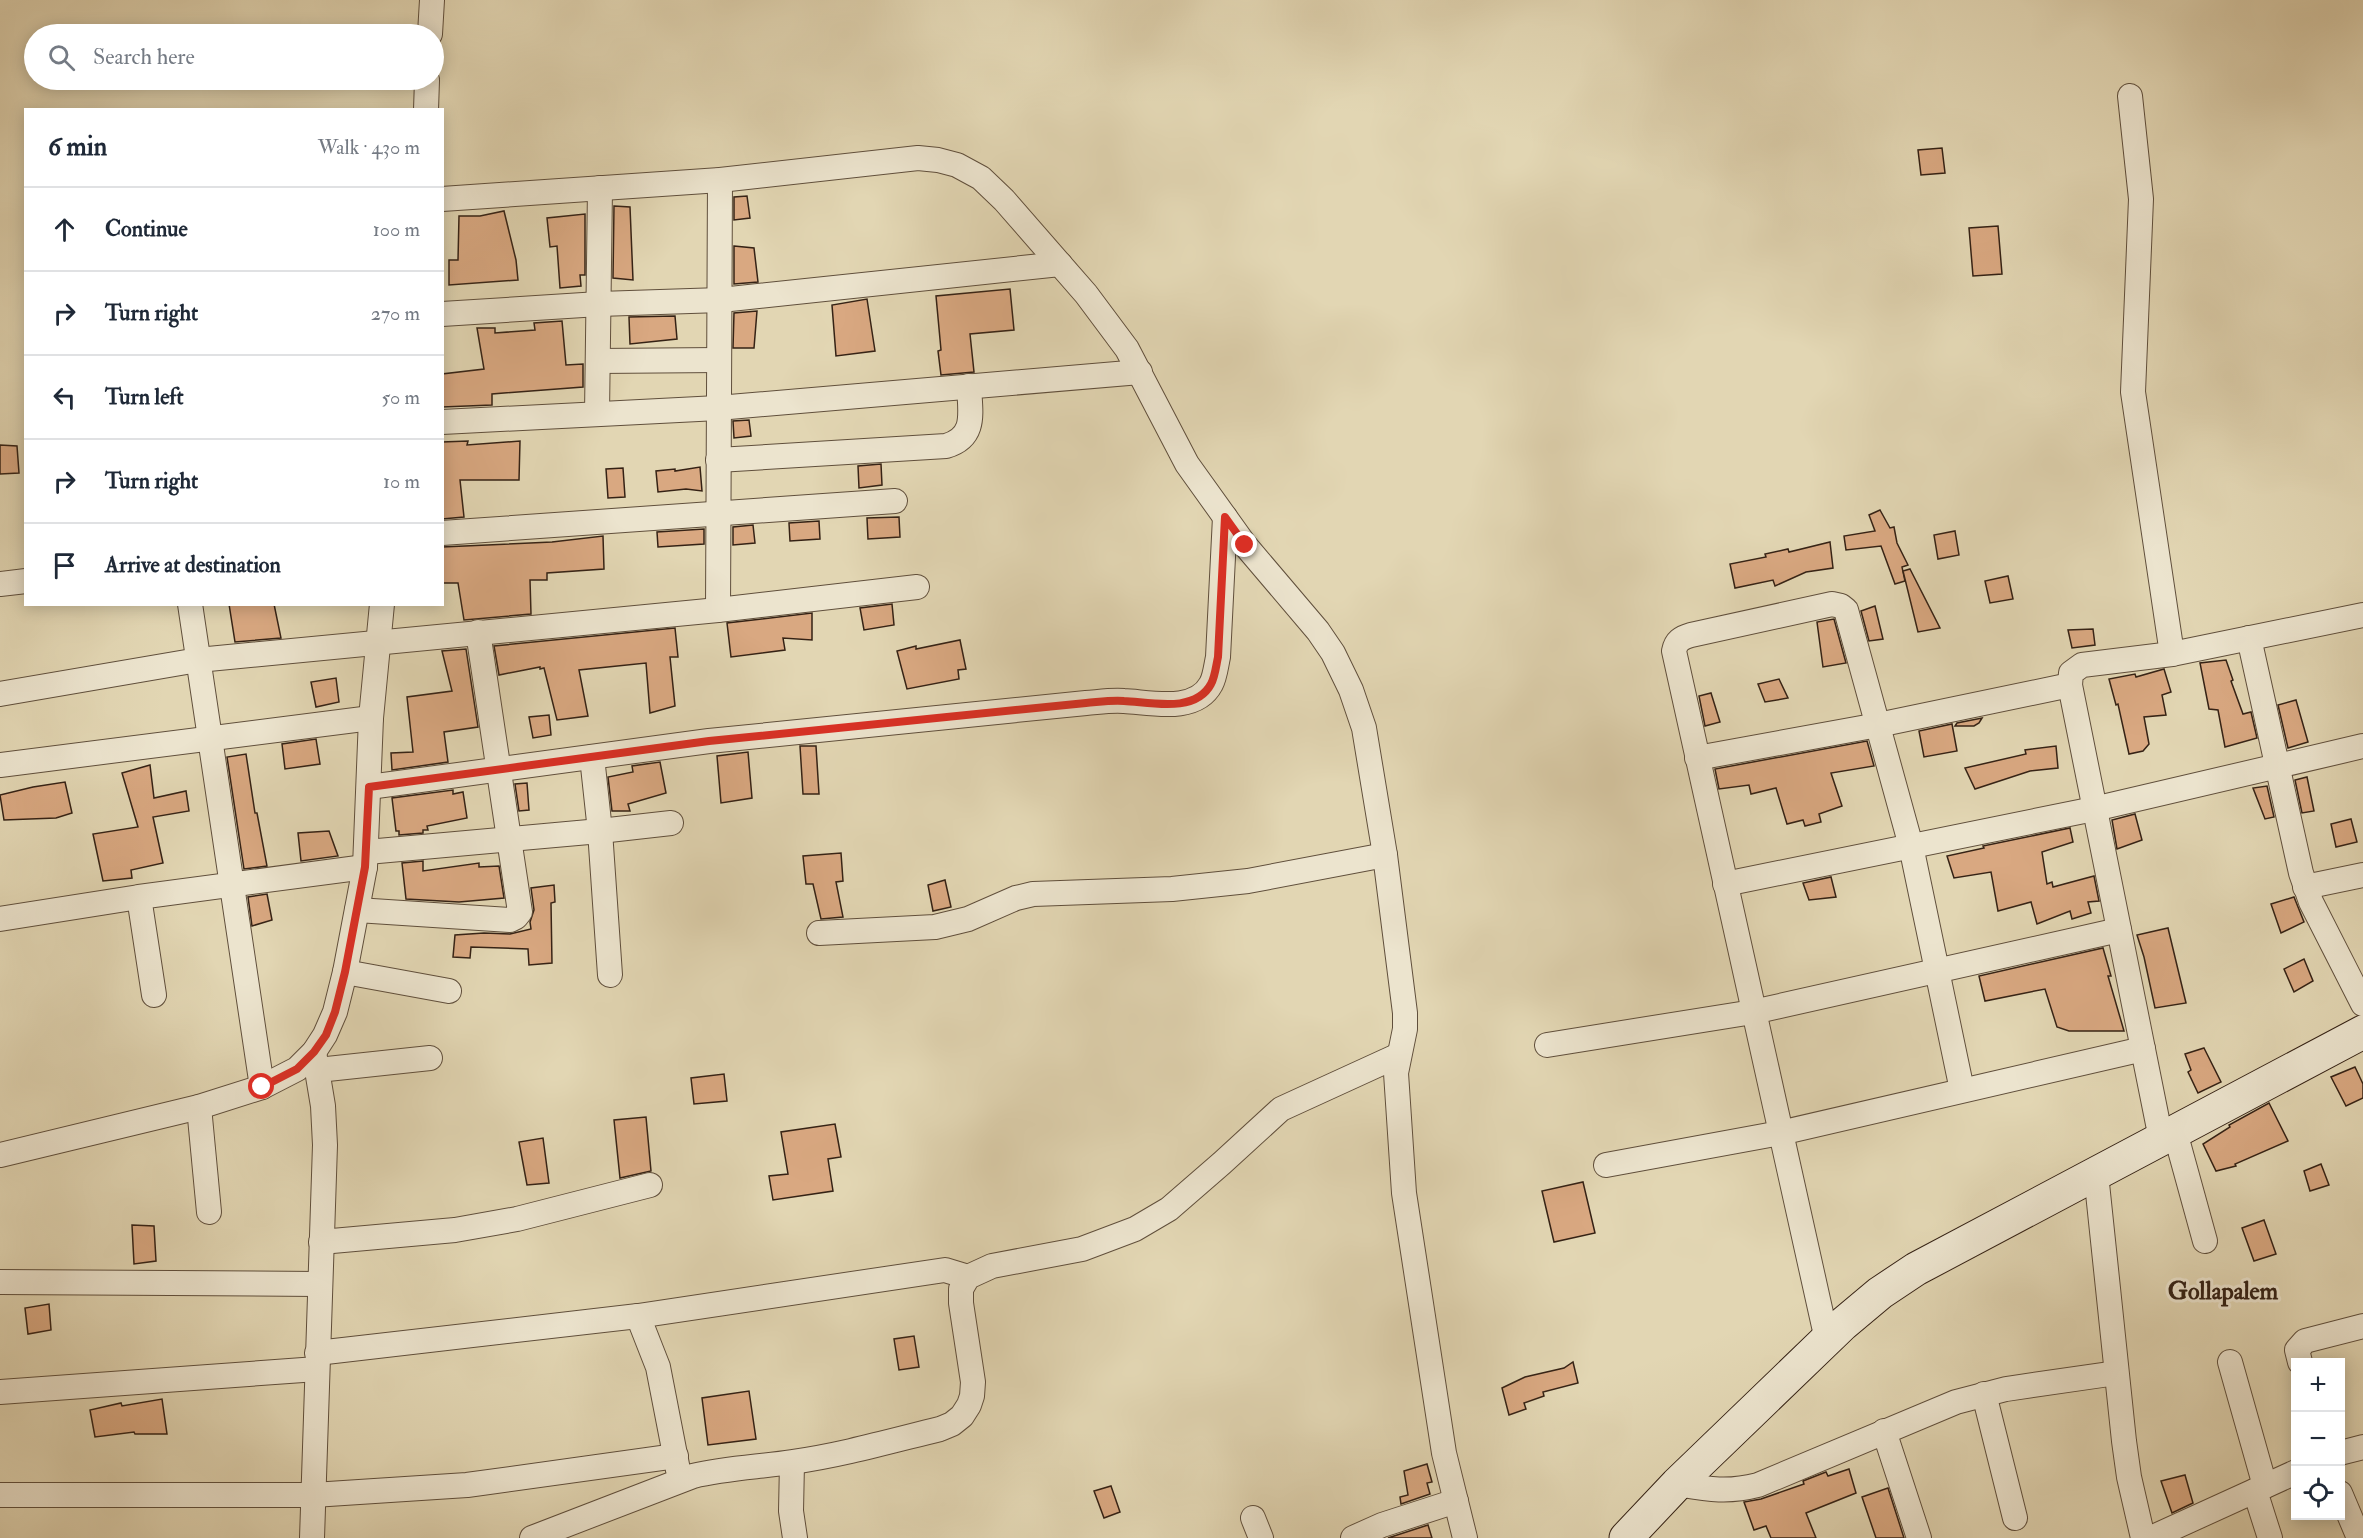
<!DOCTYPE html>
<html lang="en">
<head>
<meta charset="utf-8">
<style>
	body { margin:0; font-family:"IM FELL Double Pica",serif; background:#f6f6f7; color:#1f2937 }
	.controls { position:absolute; right:18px; bottom:18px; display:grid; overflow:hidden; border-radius:0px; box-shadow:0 3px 15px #0003 }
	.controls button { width:54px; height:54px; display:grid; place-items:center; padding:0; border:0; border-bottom:2px solid #e0e1e3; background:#fff; color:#1f2937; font:30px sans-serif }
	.stop { position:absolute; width:18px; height:18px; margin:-14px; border:4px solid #d93025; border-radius:50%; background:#fff }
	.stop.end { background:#d93025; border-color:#fff; box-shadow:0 2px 6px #0008 }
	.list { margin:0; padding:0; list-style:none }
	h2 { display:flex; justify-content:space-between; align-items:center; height:78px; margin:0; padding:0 24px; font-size:26px }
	h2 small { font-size:20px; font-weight:400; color:#747a83 }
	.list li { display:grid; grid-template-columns:39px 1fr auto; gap:18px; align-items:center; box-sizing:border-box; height:84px; padding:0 24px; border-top:2px solid #e0e1e3 }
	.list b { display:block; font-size:22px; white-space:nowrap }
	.list em { font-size:20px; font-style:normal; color:#747a83 }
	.icon { flex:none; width:33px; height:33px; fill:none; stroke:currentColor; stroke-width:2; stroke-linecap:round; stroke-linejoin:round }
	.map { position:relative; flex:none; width:2363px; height:1538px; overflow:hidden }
	.search { position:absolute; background:#fff; box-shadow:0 3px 15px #0003; left:24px; top:24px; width:420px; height:66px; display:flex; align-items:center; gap:15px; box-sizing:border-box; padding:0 21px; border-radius:33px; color:#747a83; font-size:22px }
	.panel { position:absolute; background:#fff; box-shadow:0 3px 15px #0003; left:24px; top:108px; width:420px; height:498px; border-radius:0px }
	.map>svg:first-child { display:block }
	.building { fill:#d9a881; stroke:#352215; stroke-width:1.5 }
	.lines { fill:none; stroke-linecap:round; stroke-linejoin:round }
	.street-casing { stroke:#604f3c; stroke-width:26 }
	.secondary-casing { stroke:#352215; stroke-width:35 }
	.street { stroke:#ece4ce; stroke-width:24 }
	.secondary { stroke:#ece4ce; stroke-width:33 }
	.route { stroke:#d93025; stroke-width:8 }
	.labels { text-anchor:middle; stroke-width:6; stroke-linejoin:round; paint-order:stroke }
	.quarter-label { font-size:24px; font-weight:bold; fill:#352215; stroke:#ece4ce }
</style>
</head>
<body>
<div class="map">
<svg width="2363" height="1538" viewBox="0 0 2363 1538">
	<rect width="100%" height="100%" fill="#e2d6b3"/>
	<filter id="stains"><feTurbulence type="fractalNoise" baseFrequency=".00333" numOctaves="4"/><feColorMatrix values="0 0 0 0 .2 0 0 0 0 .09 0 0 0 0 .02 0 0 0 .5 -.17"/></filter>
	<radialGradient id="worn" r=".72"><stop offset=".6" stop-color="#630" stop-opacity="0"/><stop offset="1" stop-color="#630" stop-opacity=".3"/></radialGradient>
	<g class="building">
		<polygon points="1942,148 1945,173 1921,175 1918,150"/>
		<polygon points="747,196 750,218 734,220 734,197"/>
		<polygon points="614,206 630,207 633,280 613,278"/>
		<polygon points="504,211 516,260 518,280 449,285 449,260 458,260 459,216 480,216"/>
		<polygon points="585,214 585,275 580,275 581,286 560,288 557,246 550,247 547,218"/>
		<polygon points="1998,226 2002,274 1973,276 1969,228"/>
		<polygon points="734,246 754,248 758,282 734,284"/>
		<polygon points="1010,289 1014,330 970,334 974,372 941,375 938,351 941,350 936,296"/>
		<polygon points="867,299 875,351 836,356 832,305"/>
		<polygon points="757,311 754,348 733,348 734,313"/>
		<polygon points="675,316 677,339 630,344 629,317"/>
		<polygon points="562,321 566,365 583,364 583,387 492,394 492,405 442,407 442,374 484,369 477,328 495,328 495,333 535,330 534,323"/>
		<polygon points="749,420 751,436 734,438 733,421"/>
		<polygon points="468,441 467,445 520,441 519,480 460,480 464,517 442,519 442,442"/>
		<polygon points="0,445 17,446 19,473 0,474"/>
		<polygon points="881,464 882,485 859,488 858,466"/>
		<polygon points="700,467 702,491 686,489 658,492 656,471 675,469 675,471"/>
		<polygon points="623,468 625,497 608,498 606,469"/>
		<polygon points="1880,510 1890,528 1894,527 1897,543 1908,565 1902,567 1905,581 1895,584 1881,546 1846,550 1844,536 1875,531 1869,515"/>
		<polygon points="899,517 900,537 868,539 867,518"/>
		<polygon points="819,521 820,539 790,541 789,523"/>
		<polygon points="753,525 755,543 733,545 733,527"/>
		<polygon points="704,529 704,544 658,547 657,532"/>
		<polygon points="1955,531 1959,555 1938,559 1934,535"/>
		<polygon points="603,536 604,569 547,573 547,580 530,580 531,614 464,620 458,583 442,583 442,547 552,542"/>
		<polygon points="1830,542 1833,568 1806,572 1775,586 1773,580 1735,588 1730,564 1766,557 1765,554 1788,549 1789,552"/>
		<polygon points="1910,569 1940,628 1918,632 1903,571"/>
		<polygon points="2008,576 2013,599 1990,603 1985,581"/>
		<polygon points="229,604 274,604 281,638 235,642"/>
		<polygon points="892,604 894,625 864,630 860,608"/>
		<polygon points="1875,606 1883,639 1869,641 1861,611"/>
		<polygon points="812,613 812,640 783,638 785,650 731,657 727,623"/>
		<polygon points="1834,619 1846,663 1823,667 1817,622"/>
		<polygon points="675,628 678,657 670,657 675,706 650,713 646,663 579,670 588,716 557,720 544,668 540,669 540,667 499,675 494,646"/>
		<polygon points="2093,629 2095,645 2072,648 2068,630"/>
		<polygon points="960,640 966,669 958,670 959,679 907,689 897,651 916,646 916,649"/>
		<polygon points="466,649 478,727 444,732 448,762 392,770 391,753 413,752 407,697 452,691 442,651"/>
		<polygon points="2226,660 2233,680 2231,681 2243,714 2251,712 2257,738 2225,747 2218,710 2209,709 2200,663"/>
		<polygon points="2164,669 2171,692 2162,695 2166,715 2144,717 2149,744 2143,751 2129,754 2118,704 2116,705 2109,679 2135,674 2136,677"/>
		<polygon points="336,678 339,702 316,707 311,682"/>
		<polygon points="1779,679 1788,698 1765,702 1758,684"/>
		<polygon points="1711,693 1720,722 1705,726 1699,696"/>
		<polygon points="2296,700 2308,742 2288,748 2278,705"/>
		<polygon points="549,715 551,735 533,738 529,717"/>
		<polygon points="1982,718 1979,723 1974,726 1955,726 1957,723"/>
		<polygon points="1952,724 1957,751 1924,757 1919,731"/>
		<polygon points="316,739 320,764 285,769 282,744"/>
		<polygon points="1867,741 1874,766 1831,773 1842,806 1819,814 1821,822 1805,826 1803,820 1787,824 1776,788 1751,794 1749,785 1719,789 1715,769"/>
		<polygon points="800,746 816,746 819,794 803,794"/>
		<polygon points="2056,746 2058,768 2030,771 1975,789 1965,768 2026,754 2025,750"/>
		<polygon points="748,752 752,798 721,803 717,756"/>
		<polygon points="246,754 255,813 257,813 267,866 244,869 227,757"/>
		<polygon points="660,762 666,793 628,804 630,811 612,811 608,777 633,772 632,766"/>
		<polygon points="150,765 154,798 186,791 189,811 153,817 163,863 131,870 132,878 103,881 93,834 138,827 122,773"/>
		<polygon points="2307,777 2314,811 2302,813 2295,780"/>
		<polygon points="65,782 72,813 56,818 4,820 0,795 33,787"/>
		<polygon points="527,783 529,810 519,811 515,784"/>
		<polygon points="2267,786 2274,817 2265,819 2253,788"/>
		<polygon points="453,790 453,794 463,792 467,818 427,826 428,830 423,830 423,833 399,835 399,831 396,831 392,798"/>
		<polygon points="2135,814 2142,840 2117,849 2112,820"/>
		<polygon points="2351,819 2357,842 2336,847 2331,824"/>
		<polygon points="2070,828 2073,842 2042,852 2047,884 2052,882 2053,887 2094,876 2099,901 2088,902 2091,913 2072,919 2070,911 2037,924 2031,902 1998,911 1991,872 1954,878 1947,856 1984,848 1983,846"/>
		<polygon points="329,831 338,856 301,861 298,833"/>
		<polygon points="841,853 843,881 836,882 843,917 821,919 813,884 806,884 803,856"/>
		<polygon points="423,861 423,871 479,863 479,867 499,866 504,898 459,902 406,899 402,863"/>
		<polygon points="1831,877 1836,897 1809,900 1803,883"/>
		<polygon points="945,880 951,907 933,911 928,885"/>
		<polygon points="554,885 555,902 551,903 552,963 529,965 528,949 471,947 470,958 453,957 455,935 484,933 510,934 531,929 530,922 534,910 531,888"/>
		<polygon points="267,894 272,920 252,926 248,897"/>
		<polygon points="2294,897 2304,922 2281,933 2271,904"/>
		<polygon points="2168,928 2186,1003 2155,1008 2144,957 2137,935"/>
		<polygon points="2103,948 2111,976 2108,976 2124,1031 2069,1031 2057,1027 2045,989 1985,1001 1979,976"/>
		<polygon points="2304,959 2313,981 2294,992 2284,969"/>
		<polygon points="2204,1048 2221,1082 2198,1093 2188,1072 2191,1070 2185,1054"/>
		<polygon points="2355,1067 2363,1084 2363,1098 2346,1106 2331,1077"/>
		<polygon points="724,1074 727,1101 694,1104 691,1078"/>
		<polygon points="2269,1103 2288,1141 2235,1164 2236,1166 2216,1171 2203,1144 2230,1127 2229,1125"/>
		<polygon points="646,1117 651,1171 620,1178 614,1120"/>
		<polygon points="835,1124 841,1157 828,1159 833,1191 773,1200 769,1176 788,1174 781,1132"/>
		<polygon points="543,1138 549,1183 527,1185 519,1142"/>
		<polygon points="2321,1164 2329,1185 2310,1191 2304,1171"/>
		<polygon points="1583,1182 1595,1233 1554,1242 1542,1191"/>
		<polygon points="2264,1220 2276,1254 2254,1261 2242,1228"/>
		<polygon points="132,1225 154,1226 156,1261 134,1264"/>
		<polygon points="49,1304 51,1330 28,1334 25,1308"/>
		<polygon points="914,1336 919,1367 899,1370 894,1339"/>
		<polygon points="1573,1362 1578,1383 1543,1392 1544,1396 1524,1403 1526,1409 1509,1415 1502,1388 1525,1377 1564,1368"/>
		<polygon points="749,1391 756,1439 708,1445 702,1398"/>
		<polygon points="162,1399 167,1434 135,1434 134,1432 95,1437 90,1410 121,1403 122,1406"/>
		<polygon points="1427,1464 1432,1482 1427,1483 1430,1494 1401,1504 1400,1497 1408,1495 1404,1471"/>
		<polygon points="1849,1469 1856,1493 1806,1513 1816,1538 1771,1538 1766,1526 1754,1530 1744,1502 1761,1499 1804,1484 1803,1481 1826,1472 1828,1476"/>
		<polygon points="2185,1475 2193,1503 2172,1513 2161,1481"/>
		<polygon points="1111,1486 1120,1512 1104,1518 1094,1491"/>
		<polygon points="1888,1488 1904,1538 1876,1538 1862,1497"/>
		<polygon points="1428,1525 1432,1538 1388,1538"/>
	</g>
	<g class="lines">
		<defs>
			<g id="street">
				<polyline points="430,34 432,0"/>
				<polyline points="2130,96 2141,199 2133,392 2172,654"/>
				<polyline points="426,110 427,80"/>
				<polyline points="442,199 720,180 918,158 938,160 957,165 981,178 1004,200 1086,294 1127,349 1187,464 1245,545 1318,631 1333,653 1351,690 1364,728 1385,855 1405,1013 1405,1029 1396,1073 1404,1193 1444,1453 1465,1538"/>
				<polyline points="442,314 599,304 721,300 1060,264"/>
				<polyline points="598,361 719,360"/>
				<polyline points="597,414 600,188"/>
				<polyline points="442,422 718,408 1140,372"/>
				<path d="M718,460L946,446C977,437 970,412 969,386"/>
				<polyline points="442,533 895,501"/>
				<polyline points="0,584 26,581"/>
				<polyline points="190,604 262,1087"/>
				<polyline points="718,610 720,180"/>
				<polyline points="2249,638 2301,873 2311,902 2363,1004"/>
				<polyline points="0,694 198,660 718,610 917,587"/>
				<polyline points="592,757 600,831 610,975"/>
				<polyline points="1697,758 1878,725 2070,685"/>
				<polyline points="0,765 371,718"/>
				<path d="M369,787L709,741L1086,703C1099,702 1111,700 1124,701C1149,702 1195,714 1211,684C1215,677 1216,666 1218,657L1225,517"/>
				<polyline points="367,852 600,831 671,823"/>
				<polyline points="1725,884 2094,809 2363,746"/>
				<polyline points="2305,887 2363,875"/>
				<polyline points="139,897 154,995"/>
				<polyline points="357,910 510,920 516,917 520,912 478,632"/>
				<polyline points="0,919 139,897 365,867"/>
				<polyline points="819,933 935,927 968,919 1016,898 1033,894 1172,889 1248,881 1385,855"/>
				<polyline points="345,972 449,991"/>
				<polyline points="1547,1045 1753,1012 2119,930"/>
				<polyline points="318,1070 430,1058"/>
				<polyline points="199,1107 209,1212"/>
				<polyline points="2175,1132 2205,1241"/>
				<polyline points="2161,1139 2070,685 2071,673 2082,665 2172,654 2363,615"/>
				<polyline points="0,1155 199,1107 262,1087 297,1069 314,1052 325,1035 335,1012 345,972 365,867 371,718 382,604"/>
				<polyline points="1606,1165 1780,1133 2143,1049"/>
				<polyline points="2096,1174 2124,1441 2129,1477 2143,1538"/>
				<polyline points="321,1242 455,1230 517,1219 650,1185"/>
				<polyline points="0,1282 319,1284"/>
				<polyline points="638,1316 658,1367 678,1470"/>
				<path d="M1827,1340L1674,651C1676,641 1681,638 1691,635L1832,604L1841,606L1846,610L1911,846L1962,1090"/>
				<polyline points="317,1353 638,1316 945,1270 968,1277"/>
				<polyline points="2230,1362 2265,1486"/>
				<polyline points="2300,1362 2297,1350 2305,1341 2363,1326"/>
				<polyline points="0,1392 317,1369"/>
				<polyline points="1984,1394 2015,1518"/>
				<polyline points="1884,1431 1919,1538"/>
				<polyline points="2340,1453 2363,1447"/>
				<polyline points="792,1463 791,1511 795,1538"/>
				<path d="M1677,1484C1707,1489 1727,1493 1758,1485L1956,1402L2006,1389L2116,1373"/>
				<polyline points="2255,1491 2270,1538"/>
				<polyline points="2340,1493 2359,1538"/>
				<polyline points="0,1495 313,1495 467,1485 676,1456"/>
				<polyline points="1253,1518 1261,1538"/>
				<polyline points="312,1538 325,1145 323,1106 314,1052"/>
				<path d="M532,1538L693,1476C726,1468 759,1467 792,1462C842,1455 891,1441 940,1429L952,1424L962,1416L969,1405L972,1396L973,1382L961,1303V1289L968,1277L992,1266L1082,1249L1135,1229L1169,1209L1222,1163L1281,1109L1399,1055"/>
				<polyline points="1353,1538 1382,1525 1456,1501"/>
				<polyline points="2151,1538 2296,1472"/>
			</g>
			<polyline id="secondary" points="1626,1538 1677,1484 1843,1324 1880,1293 1916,1269 2363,1032"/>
		</defs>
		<use href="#street" class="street-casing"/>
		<use href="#secondary" class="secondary-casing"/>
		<use href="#street" class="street"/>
		<use href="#secondary" class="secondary"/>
	</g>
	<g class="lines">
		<path class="route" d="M262,1087L297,1069L314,1052L326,1035L335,1012L345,972L365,867L369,787L709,741L1086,703C1099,702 1111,700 1124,701C1149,702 1195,714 1211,684C1215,677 1216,666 1218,657L1225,517L1245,545"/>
	</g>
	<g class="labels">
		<g class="quarter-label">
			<text x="2223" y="1299">Gollapalem</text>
		</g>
	</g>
	<rect width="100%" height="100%" filter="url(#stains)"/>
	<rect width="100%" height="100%" fill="url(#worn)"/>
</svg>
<div class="controls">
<button>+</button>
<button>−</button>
<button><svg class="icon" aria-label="locate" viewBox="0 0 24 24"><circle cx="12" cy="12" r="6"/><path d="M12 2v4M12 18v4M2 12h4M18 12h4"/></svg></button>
</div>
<div class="stop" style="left:262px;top:1087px"></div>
<div class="stop end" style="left:1245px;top:545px"></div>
<div class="search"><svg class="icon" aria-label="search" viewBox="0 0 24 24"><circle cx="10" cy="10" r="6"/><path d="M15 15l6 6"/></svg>Search here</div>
<section class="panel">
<h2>6 min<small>Walk · 430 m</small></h2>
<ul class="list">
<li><svg class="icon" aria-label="ahead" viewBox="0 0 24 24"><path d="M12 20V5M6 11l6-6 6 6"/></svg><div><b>Continue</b></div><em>100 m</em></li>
<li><svg class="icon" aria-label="right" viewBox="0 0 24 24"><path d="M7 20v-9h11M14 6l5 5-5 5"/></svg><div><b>Turn right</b></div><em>270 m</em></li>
<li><svg class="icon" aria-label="left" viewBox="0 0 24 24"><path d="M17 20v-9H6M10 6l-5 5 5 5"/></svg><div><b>Turn left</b></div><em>50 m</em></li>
<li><svg class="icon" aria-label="right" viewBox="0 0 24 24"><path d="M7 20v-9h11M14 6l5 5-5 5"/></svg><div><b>Turn right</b></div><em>10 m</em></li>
<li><svg class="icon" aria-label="arrive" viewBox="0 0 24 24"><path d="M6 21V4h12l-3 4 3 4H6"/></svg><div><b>Arrive at destination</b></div></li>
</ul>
</section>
</div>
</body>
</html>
